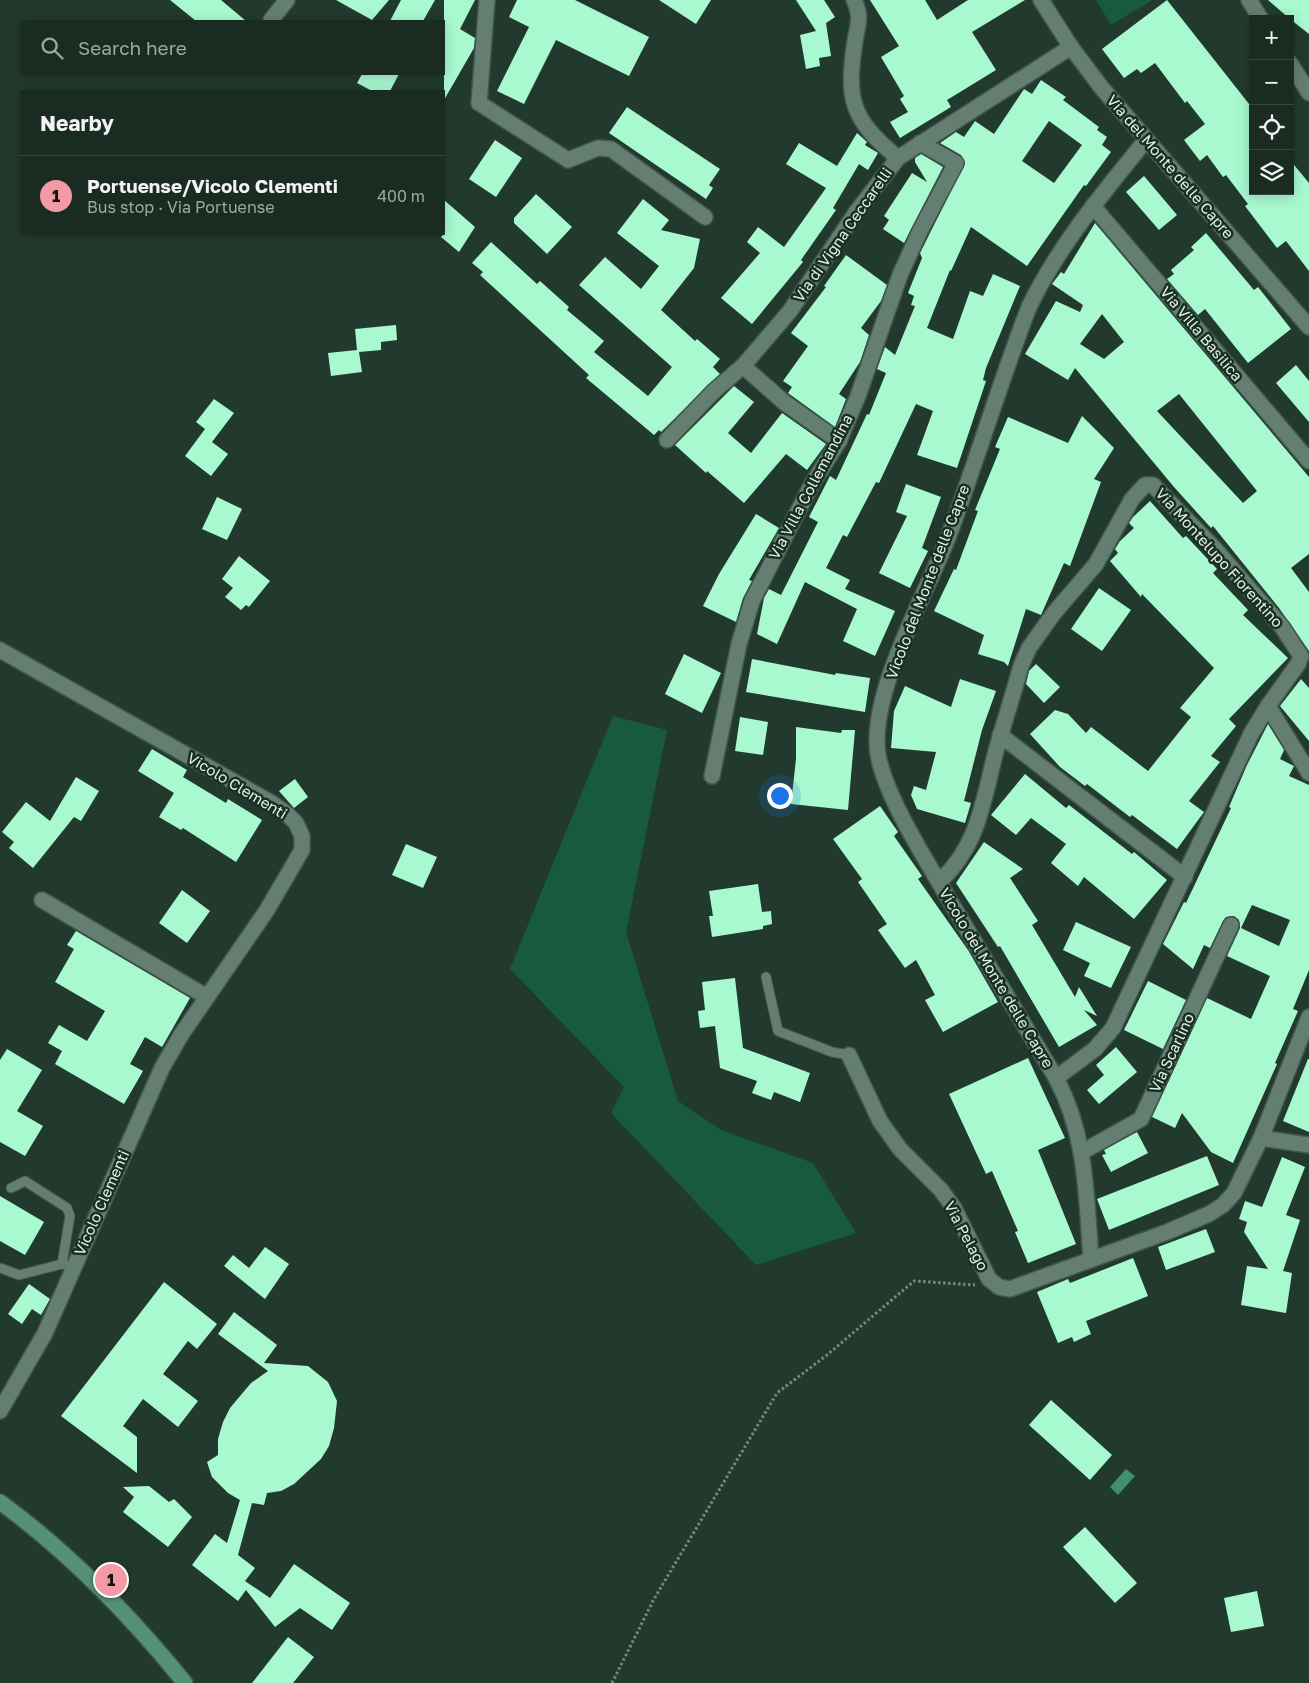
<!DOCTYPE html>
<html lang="en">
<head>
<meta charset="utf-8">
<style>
	body { margin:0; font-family:"Golos Text",sans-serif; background:#23342a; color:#f1f3f6 }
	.controls { position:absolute; right:15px; top:15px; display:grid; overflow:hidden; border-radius:0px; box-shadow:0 2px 12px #0003 }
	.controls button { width:45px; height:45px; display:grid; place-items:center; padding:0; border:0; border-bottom:1px solid #384840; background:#1a2c22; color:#f1f3f6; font:25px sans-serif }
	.you { position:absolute; left:779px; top:795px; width:18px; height:18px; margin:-12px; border:4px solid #fff; border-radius:50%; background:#1a73e8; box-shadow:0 0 0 8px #1a73e833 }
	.badge { display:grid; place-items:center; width:32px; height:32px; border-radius:50%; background:#f49aa6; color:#111; font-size:16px; font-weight:700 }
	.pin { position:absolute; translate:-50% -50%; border:2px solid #fff; box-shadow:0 1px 5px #0006 }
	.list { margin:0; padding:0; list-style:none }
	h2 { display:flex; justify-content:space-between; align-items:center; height:65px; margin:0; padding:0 20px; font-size:21px }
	h2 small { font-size:16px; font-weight:400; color:#9fa7a5 }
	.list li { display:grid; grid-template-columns:32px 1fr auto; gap:15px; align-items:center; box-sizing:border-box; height:80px; padding:0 20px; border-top:1px solid #384840 }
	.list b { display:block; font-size:19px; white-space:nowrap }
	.list p { margin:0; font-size:16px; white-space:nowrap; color:#9fa7a5 }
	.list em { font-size:16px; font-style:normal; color:#9fa7a5 }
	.icon { flex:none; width:28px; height:28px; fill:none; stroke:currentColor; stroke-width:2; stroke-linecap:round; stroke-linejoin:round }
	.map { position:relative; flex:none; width:1309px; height:1683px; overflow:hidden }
	.search { position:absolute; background:#1a2c22; box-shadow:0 2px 12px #0003; left:20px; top:20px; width:425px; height:55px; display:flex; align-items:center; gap:12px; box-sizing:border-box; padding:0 18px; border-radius:0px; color:#9fa7a5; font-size:19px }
	.panel { position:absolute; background:#1a2c22; box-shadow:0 2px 12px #0003; left:20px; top:90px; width:425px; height:145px; border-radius:0px }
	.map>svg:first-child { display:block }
	.green { fill:#175a3e }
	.water { fill:#40906c }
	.building { fill:#a8f9d0; fill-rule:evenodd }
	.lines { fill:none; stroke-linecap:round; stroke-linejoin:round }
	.lane-casing { stroke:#41574d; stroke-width:11 }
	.street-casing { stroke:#41574d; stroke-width:18 }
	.secondary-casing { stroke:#41574d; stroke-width:18 }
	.path { stroke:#75897f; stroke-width:3; stroke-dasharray:2.5 2.5; stroke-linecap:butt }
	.lane { stroke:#647f71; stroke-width:9 }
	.street { stroke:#647f71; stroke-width:15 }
	.secondary { stroke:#549177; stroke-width:15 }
	.labels { text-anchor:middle; stroke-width:5; stroke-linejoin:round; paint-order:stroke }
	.street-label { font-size:15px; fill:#e2f0e8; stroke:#183024 }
</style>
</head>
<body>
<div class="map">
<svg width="1309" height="1683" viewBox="0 0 1309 1683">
	<rect width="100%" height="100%" fill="#223a2e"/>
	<g class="green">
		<polygon points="1096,0 1151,0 1151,1 1111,25"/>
		<polygon points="613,716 667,730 626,932 678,1101 721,1130 813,1163 856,1233 756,1265 611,1113 624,1087 510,969"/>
	</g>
	<polygon class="water" points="1126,1469 1135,1476 1118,1495 1110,1487"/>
	<g class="building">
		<polygon points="170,0 221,0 246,21 196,21"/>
		<polygon points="336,0 389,0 372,20"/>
		<polygon points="401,0 435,0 423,21 390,21"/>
		<polygon points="444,0 475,0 460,29 475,38 474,48 444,100"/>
		<polygon points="517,0 575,0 649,37 629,76 556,40 524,104 497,91 529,27 509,17"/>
		<polygon points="659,0 711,0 696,24"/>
		<polygon points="796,0 824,0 835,17 826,23 831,56 819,58 820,66 806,69 800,35 816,31"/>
		<polygon points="870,0 925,0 937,20 968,0 1025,0 972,32 996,70 947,100 951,107 900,138 890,122 908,112 900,99 904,96 881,57 899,46"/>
		<polygon points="1167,0 1253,109 1253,191 1290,191 1290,160 1309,183 1309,271 1286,241 1277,248 1245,206 1248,204 1226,175 1223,177 1207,155 1200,161 1184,140 1205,124 1187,101 1185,103 1155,63 1141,73 1137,69 1124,78 1102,49"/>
		<polygon points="1268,0 1309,0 1309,34 1290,19"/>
		<polygon points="362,74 399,74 390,91 372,91 357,83"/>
		<path d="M1041,80L1066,97L1063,100L1099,127L1097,130L1107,137L1102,145L1111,152L1086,186L1084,185L1027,266L971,227L951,271L950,270L927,328L953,339L970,291L983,296L993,274L1020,286L986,368L983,380L986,381L957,468L917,455L933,411L916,404L879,483L876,482L847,537L843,535L826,568L850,580L845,589L895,611L875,656L843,641L857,609L805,582L777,644L757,634L764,598L769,589L781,595L818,522L809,517L830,476L836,480L867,414L869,415L886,373L877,369L885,347L895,355L915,306L911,305L914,296L908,293L922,258L920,253L965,163L961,155L940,143L956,132L964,137L975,121L994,134L1024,89L1032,94ZM1049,121L1082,145L1054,183L1022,161Z"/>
		<polygon points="627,107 720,169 709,185 713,188 706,199 609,133"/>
		<polygon points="857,133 867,142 865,145 878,153 868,170 859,164 833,208 836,210 801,260 803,262 752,324 721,298 760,253 747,242 758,227 784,247 826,188 786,164 799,143 837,166"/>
		<polygon points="495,140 522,158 496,197 469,179"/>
		<polygon points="921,154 943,167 904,243 883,229 889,220 884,216 912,173 927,182 915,162 915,158"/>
		<polygon points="1144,176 1177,215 1159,230 1126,192"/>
		<polygon points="536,194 572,227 547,254 514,223 514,218"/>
		<polygon points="643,199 669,220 661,230 700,239 694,268 661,310 695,341 697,339 720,359 713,367 720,374 661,432 659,430 654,435 586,378 589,375 480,275 483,272 472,263 491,242 537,284 540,281 569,307 567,310 604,341 594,352 648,396 672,367 579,285 605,257 641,289 659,266 617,233"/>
		<polygon points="444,200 475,227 459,252 441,237 444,234"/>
		<path d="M1095,223L1309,477V554L1291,568L1309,592V651L1279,608L1213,526L1211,528L1174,487L1075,368L1068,380L1025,354L1056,301L1080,312L1083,305L1052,284L1061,272L1064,274ZM1102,314L1124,342L1104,359L1080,344ZM1179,394L1257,491L1243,503L1157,411Z"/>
		<polygon points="1206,233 1254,290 1258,287 1291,329 1248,363 1205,309 1198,315 1167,279 1174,274 1171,270 1194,250 1191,247"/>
		<polygon points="846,255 887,285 881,301 861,328 869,335 860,362 839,394 846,399 835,427 788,393 792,387 783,381 808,346 791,333 826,287 824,286"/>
		<polygon points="396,325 397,340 381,342 381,350 359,352 362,372 331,376 328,353 357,350 355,329"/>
		<polygon points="1296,365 1309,381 1309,422 1276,383"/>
		<polygon points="734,386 754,402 728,433 751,453 782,413 826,444 807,470 786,454 744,503 707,471 706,473 675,445"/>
		<polygon points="214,399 234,413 212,442 228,454 211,476 185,456 205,429 196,422"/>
		<polygon points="1082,416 1114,448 1094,479 1101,482 1070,566 1064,563 1041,615 1026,609 1008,666 1004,662 978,654 984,635 934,611 954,569 956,570 978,511 975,510 1000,449 995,447 1008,417 1068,443"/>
		<polygon points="906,484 941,497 922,548 928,551 910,588 879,573 907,516 896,512"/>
		<polygon points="217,497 242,509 227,540 202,529"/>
		<polygon points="1150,501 1183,538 1186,536 1217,569 1213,573 1248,610 1243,615 1288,658 1229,719 1236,726 1211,756 1220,762 1189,801 1204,812 1177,849 1132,815 1130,817 1087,784 1085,786 1060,767 1030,734 1055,710 1068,714 1086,733 1091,727 1148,771 1191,717 1180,708 1214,668 1142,594 1141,597 1110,561 1118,553 1115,549 1120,541 1134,528 1129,523 1133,517"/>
		<polygon points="756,514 779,528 749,580 752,581 743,598 736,622 703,606 719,574"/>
		<polygon points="239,556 270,581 249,607 246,605 241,610 225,597 233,588 222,579"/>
		<polygon points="1099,588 1131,610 1102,651 1071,629"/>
		<polygon points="684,654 721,673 702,713 665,694"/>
		<polygon points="752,659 835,675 836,673 870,678 865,712 746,692"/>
		<polygon points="1036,664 1060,687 1044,703 1026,684 1029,671"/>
		<polygon points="960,679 996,691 982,730 964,801 971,803 965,823 917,809 911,795 914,786 926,790 936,752 891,748 894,711 905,686 951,707"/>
		<polygon points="1301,679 1309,688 1309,741 1280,706"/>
		<polygon points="740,717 768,722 763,755 735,751"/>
		<path d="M1268,724L1284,750L1280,759L1294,766L1289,776L1309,785V970L1293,1009L1298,1011L1275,1063L1277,1064L1233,1163L1211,1152L1182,1113L1175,1128L1152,1117L1207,998L1251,1019L1270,976L1227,956L1240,928L1239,920L1234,916L1226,917L1223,921L1210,948L1204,945L1193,969L1163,944L1184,902L1186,903L1231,808L1229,807L1247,765ZM1252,905L1290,920L1279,946L1241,928Z"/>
		<polygon points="796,727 841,733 842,730 855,730 848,810 791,804 796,759"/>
		<polygon points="152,749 187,770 183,777 226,803 228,799 262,820 236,862 183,828 181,830 159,817 174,793 138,771"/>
		<polygon points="1025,774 1066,808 1069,805 1132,854 1134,852 1167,880 1134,919 1084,877 1078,886 1051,863 1066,844 1031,818 1016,835 991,815"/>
		<polygon points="76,777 99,791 81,821 74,817 33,868 9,848 14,842 2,832 26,802 50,821"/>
		<polygon points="295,779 308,797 294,808 279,791"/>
		<polygon points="880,806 898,832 894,836 922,876 918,879 968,950 998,1002 943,1032 925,1000 935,995 916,960 905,968 878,930 887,924 858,882 862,879 833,839"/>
		<polygon points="984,842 1023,869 1010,878 1038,921 1032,925 1075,997 1079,987 1097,1016 1084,1010 1097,1025 1059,1047 1000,946 998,947 956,883"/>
		<polygon points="406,844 437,857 423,888 392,875"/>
		<polygon points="758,884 762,912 771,911 772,924 763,926 763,929 712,937 709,916 713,916 709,891"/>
		<polygon points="182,890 210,911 187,943 159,923"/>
		<polygon points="1076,922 1131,947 1111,988 1084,976 1090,963 1063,950"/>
		<polygon points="76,931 190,998 162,1047 145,1037 130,1064 143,1071 124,1104 55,1064 62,1051 48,1043 59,1025 87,1041 105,1011 55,982 74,949 67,945"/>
		<polygon points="735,978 743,1048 810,1073 800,1102 774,1092 771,1100 752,1093 757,1081 720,1068 715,1026 700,1028 698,1011 705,1010 702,982"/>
		<polygon points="1148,981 1186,1000 1163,1049 1124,1030"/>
		<polygon points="1116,1047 1137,1072 1099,1104 1087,1090 1104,1075 1096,1065"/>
		<polygon points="7,1049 42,1070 17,1111 43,1126 25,1156 0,1142 0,1060"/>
		<polygon points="1028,1058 1065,1138 1038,1150 1076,1244 1028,1263 1015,1232 1018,1231 992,1171 986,1174 949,1094"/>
		<polygon points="1308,1059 1309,1059 1309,1132 1283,1121"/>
		<polygon points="1137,1132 1148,1153 1111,1172 1102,1155 1106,1154 1104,1150"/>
		<polygon points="1207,1156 1219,1185 1109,1230 1097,1199"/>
		<polygon points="1282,1157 1305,1167 1286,1215 1300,1220 1283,1271 1292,1273 1286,1313 1241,1305 1247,1266 1268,1269 1244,1232 1247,1222 1239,1219 1245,1201 1262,1207"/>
		<polygon points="0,1196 44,1222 25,1255 0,1241"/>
		<polygon points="1206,1229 1215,1252 1166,1270 1158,1247"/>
		<polygon points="265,1247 289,1264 265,1299 224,1266 233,1255 249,1268"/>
		<polygon points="1133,1258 1148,1296 1086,1321 1091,1334 1074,1342 1072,1337 1058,1343 1037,1292 1068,1279 1070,1283"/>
		<polygon points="164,1282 217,1324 197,1349 188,1341 163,1374 198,1401 178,1427 143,1399 123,1426 137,1437 137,1473 61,1416"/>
		<polygon points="29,1284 50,1299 41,1315 32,1309 22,1324 8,1314"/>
		<polygon points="234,1312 277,1345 264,1363 308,1366 328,1382 337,1401 334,1428 329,1446 321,1459 294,1484 281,1491 267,1493 264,1505 252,1503 238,1555 255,1568 245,1581 270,1598 294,1564 350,1603 332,1630 300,1608 275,1627 246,1590 238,1601 192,1565 215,1534 227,1543 240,1500 228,1493 212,1477 207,1462 218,1455 218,1439 223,1422 230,1408 251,1383 268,1371 218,1334"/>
		<polygon points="1051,1400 1112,1455 1090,1480 1029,1425"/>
		<polygon points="149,1486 169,1502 174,1499 192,1517 168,1547 123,1512 134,1497 123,1487"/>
		<polygon points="1085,1527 1137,1583 1115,1603 1063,1547"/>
		<polygon points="1257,1591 1264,1626 1231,1632 1224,1598"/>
		<polygon points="288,1637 314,1657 293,1683 252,1683"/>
	</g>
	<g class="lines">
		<defs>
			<g id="lane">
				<polyline points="766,977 778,1031 832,1052 849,1055"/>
				<polyline points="11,1188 25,1181 67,1208 70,1216 62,1264"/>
				<polyline points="0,1268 19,1275 62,1264 66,1265"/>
			</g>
			<g id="street">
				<polyline points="487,0 479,103 568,160 598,148 611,149 705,217"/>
				<path d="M854,0C862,18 858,23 855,41C846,100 851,119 898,158"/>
				<polyline points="1041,0 1071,47 1101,87 1309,327"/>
				<polyline points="1249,0 1261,19"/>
				<polyline points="271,20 287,0"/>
				<polyline points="1290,63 1309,93"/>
				<polyline points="1093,206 1309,461"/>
				<polyline points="743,366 785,403 839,441"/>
				<polyline points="667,440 714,391 743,366 790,311 857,211 898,158 1071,47"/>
				<polyline points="0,650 270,802 287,814 296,823 302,836 302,850 267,910 181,1035 162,1068 45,1333 0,1411"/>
				<polyline points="1268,706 1309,773"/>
				<polyline points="1000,735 1185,877"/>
				<polyline points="712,776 739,644 752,601 812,484 839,441 858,396 900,275 920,231 956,163 920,143"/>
				<path d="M939,882C979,846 983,800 996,751C1004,723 1013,695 1021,666L1029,648L1054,613L1096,564L1132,499L1145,485H1153L1215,549L1282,627L1301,656L1298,664L1268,706L1251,734L1113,1028L1095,1049L1056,1078"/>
				<polyline points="42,900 207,997"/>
				<polyline points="849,1055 880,1121 900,1149 941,1190 954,1208 989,1279 999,1287 1010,1289 1167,1232 1209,1214 1223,1205 1234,1193 1261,1138 1309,1017"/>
				<polyline points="1261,1138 1309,1145"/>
				<polyline points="1082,1152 1141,1119 1231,925"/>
				<path d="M1091,1259C1086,1195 1087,1136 1056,1078C1020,1017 983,957 947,896C925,858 889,802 879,760C865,698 927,594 949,535C977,460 1000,382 1029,307C1059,245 1103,193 1146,140"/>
			</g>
			<path id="secondary" d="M0,1502C71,1554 130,1615 185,1683"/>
		</defs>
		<use href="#lane" class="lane-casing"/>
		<use href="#street" class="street-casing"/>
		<use href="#secondary" class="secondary-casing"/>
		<polyline class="path" points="612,1683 654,1599 777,1393 827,1355 914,1281 975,1285"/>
		<use href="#lane" class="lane"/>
		<use href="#street" class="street"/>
		<use href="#secondary" class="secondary"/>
	</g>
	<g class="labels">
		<g class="street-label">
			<text transform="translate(1170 167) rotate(49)" y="5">Via del Monte delle Capre</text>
			<text transform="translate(843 235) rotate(-55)" y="5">Via di Vigna Ceccarelli</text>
			<text transform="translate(1201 334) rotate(50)" y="5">Via Villa Basilica</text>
			<text transform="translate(811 487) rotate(-62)" y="5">Via Villa Collemandina</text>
			<text transform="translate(1219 558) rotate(48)" y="5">Via Montelupo Fiorentino</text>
			<text transform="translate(928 582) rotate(-69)" y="5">Vicolo del Monte delle Capre</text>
			<text transform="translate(237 786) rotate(31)" y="5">Vicolo Clementi</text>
			<text transform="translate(996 978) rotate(59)" y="5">Vicolo del Monte delle Capre</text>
			<text transform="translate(1172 1053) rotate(-65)" y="5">Via Scarlino</text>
			<text transform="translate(102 1203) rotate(-66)" y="5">Vicolo Clementi</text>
			<text transform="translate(966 1236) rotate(62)" y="5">Via Pelago</text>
		</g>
	</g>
</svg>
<div class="controls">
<button>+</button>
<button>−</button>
<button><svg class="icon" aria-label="locate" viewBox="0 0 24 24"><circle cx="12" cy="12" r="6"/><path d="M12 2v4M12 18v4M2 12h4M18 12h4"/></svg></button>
<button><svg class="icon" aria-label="layers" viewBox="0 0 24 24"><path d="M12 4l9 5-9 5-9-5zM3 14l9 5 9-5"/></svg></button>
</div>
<div class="you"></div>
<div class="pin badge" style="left:111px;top:1580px">1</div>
<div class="search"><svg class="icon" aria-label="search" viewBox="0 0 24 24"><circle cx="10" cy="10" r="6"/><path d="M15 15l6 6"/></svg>Search here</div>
<section class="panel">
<h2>Nearby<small></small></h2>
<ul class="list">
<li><span class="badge">1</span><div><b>Portuense/Vicolo Clementi</b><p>Bus stop · Via Portuense</p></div><em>400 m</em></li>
</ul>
</section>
</div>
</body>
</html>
